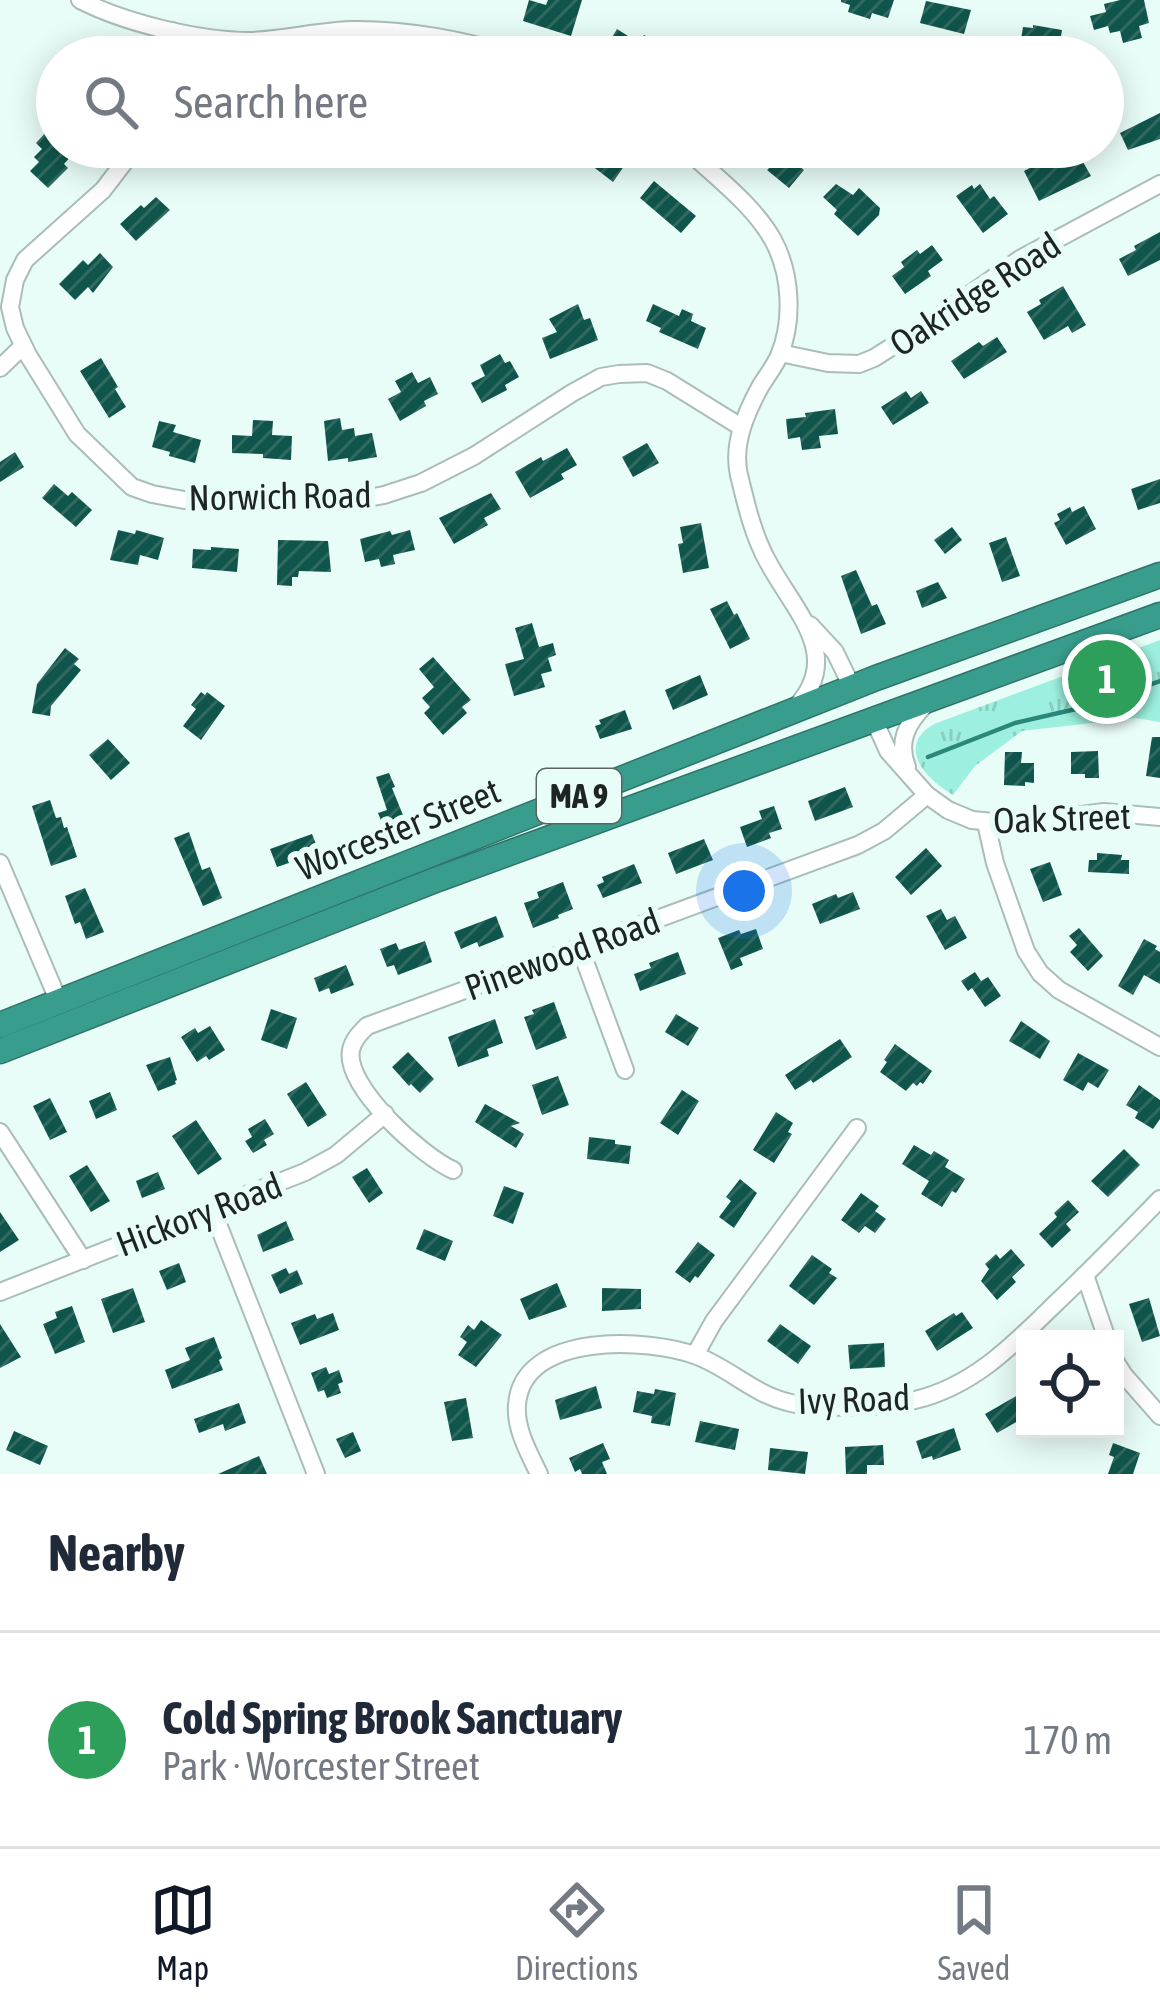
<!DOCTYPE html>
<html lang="en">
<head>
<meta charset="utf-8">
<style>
	body { margin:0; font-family:"Asap Condensed",sans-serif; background:#f6f6f7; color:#1f2937 }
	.controls { position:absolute; right:36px; bottom:36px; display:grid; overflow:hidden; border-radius:0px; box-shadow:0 6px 30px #0003 }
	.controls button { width:108px; height:108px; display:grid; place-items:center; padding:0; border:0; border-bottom:3px solid #e0e1e3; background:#fff; color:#1f2937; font:60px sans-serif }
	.you { position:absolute; left:744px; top:891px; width:42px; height:42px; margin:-30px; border:9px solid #fff; border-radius:50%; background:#1a73e8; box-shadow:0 0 0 18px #1a73e833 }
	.badge { display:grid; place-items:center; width:78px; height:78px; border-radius:50%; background:#111827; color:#fff; font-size:39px; font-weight:700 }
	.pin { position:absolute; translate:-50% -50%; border:6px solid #fff; box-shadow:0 3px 12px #0006 }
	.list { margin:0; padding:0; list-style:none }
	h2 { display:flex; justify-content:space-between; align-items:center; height:156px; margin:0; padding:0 48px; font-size:51px }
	h2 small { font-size:39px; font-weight:400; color:#747a83 }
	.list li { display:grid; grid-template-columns:78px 1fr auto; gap:36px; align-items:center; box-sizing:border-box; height:216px; padding:0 48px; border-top:3px solid #e0e1e3 }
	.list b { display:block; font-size:45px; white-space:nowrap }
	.list p { margin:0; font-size:39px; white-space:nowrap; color:#747a83 }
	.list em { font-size:39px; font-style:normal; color:#747a83 }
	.icon { flex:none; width:66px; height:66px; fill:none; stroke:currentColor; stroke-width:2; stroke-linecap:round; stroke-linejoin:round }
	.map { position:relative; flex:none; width:1160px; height:1474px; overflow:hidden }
	.search { position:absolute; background:#fff; box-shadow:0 6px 30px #0003; left:36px; right:36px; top:36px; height:132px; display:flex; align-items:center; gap:30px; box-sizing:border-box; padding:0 42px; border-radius:66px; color:#747a83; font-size:45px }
	.sheet { height:372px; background:#fff }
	nav { display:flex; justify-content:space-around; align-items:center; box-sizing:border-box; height:168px; border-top:3px solid #e0e1e3; background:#fff; font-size:33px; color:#747a83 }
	nav a { display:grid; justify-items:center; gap:6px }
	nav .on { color:#111827 }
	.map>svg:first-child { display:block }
	.park { fill:url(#park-tufts) }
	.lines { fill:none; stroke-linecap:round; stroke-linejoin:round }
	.stream { stroke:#2b8779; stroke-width:4.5 }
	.building { fill:url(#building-hatch) }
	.minor-casing { stroke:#aabdb8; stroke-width:20 }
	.highway-casing { stroke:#2f7368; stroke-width:27 }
	.minor { stroke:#fff; stroke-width:16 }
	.highway { stroke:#399d8d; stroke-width:24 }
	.labels { text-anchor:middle; stroke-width:12; stroke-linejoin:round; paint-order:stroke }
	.shield { fill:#e9fdf8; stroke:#5a6562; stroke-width:3 }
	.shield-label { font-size:33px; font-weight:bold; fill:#1d2422 }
	.street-label { font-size:36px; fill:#1d2422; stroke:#e9fdf8 }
</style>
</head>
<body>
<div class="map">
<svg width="1160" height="1474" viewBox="0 0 1160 1474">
	<defs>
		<pattern id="park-tufts" width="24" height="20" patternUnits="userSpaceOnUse" patternTransform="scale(3)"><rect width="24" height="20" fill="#9df0df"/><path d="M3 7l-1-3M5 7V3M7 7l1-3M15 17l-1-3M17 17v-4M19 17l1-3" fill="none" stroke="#87cebf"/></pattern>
		<pattern id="building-hatch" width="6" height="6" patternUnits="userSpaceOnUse" patternTransform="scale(3)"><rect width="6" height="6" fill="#10554b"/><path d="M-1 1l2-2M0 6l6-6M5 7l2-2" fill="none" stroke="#326a62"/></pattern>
	</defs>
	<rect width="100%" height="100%" fill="#e9fdf8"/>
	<path class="park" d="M1160,640V722L1136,718L1022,731L975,766L953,795C926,779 895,747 934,724Z"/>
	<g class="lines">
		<polyline class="stream" points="928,757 1015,723 1089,706 1160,681"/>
	</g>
	<g class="building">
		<polygon points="529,0 546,5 548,0 582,0 571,36 523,21"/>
		<polygon points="841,0 894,0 888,18 872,13 870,19 848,12 850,5 841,2"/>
		<polygon points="1120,0 1144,0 1149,23 1139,26 1142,38 1123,43 1120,31 1110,33 1108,26 1094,30 1090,16 1106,12 1104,4"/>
		<polygon points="926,1 971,10 964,34 920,23"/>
		<polygon points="1033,25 1062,30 1058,54 1055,53 1054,57 1041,57 1042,49 1020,46 1023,27 1033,28"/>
		<polygon points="617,29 639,43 644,35 656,41 652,48 667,57 630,57 608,44"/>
		<polygon points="1160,113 1160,139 1128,150 1120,133"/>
		<polygon points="49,129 57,136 57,147 79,147 64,164 68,168 48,188 30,171 39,162 34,157 42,149 36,143"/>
		<polygon points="160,147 201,147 195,162"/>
		<polygon points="584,147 615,147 610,154 625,165 613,182 578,155"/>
		<polygon points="763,147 786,147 794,154 791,159 804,170 789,188 767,170 770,167 756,155"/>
		<polygon points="1059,153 1064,163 1079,155 1091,176 1039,201 1024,171"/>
		<polygon points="654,181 696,216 681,233 640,198"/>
		<polygon points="836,184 853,195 859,188 880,208 879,215 858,236 834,214 837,210 823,197"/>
		<polygon points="980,184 990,199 994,196 1008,214 983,233 956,196 972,185 974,189"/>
		<polygon points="156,197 170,210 136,241 120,224 141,205 144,208"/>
		<polygon points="1160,232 1160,260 1128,276 1119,259 1136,250 1134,246"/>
		<polygon points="932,245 943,260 928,271 931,276 905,294 892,276 904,267 901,262 917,250 920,254"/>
		<polygon points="100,253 113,267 93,293 88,287 75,300 59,284 83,260 88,265"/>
		<polygon points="1063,286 1086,325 1072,333 1068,326 1044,340 1027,312 1041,304 1039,300"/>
		<polygon points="578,304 584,320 590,318 598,340 550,359 542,338 557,332 549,319"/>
		<polygon points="653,304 679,316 682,309 693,314 691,321 706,328 698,349 659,332 661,328 646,321"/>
		<polygon points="997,337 1007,352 964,379 951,361 979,342 983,346"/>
		<polygon points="500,354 505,363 510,361 519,377 505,385 507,390 482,403 471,383 485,376 480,365"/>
		<polygon points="101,358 118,387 115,389 126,407 109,418 80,371"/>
		<polygon points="412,372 418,383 430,377 438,394 424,401 426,406 400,421 388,399 401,392 395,381"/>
		<polygon points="906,391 911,398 921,391 929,403 893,425 881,407"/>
		<polygon points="835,409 838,434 819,436 821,448 802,450 800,437 788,439 786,419 806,417 805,413"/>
		<polygon points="340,418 342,430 354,428 355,436 372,433 377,457 348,462 348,458 328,461 324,421"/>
		<polygon points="253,420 273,421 272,435 292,436 291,460 263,458 263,454 232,453 232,435 252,436"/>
		<polygon points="159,421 176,425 173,432 201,440 195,463 169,456 170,452 152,447"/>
		<polygon points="647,443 659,463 633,477 622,457"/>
		<polygon points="567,448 577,465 561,474 564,479 530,498 515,472 541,457 543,461"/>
		<polygon points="15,452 24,467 0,482 0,462"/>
		<polygon points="1160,479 1160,503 1138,510 1131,489"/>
		<polygon points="54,484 68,496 72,492 92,510 76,527 42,498"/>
		<polygon points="491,493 501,509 484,518 488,525 454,544 439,518"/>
		<polygon points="1084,506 1096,529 1066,545 1054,523 1060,520 1057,514 1070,507 1072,512"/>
		<polygon points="701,523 709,568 683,573 678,544 683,543 680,527"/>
		<polygon points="952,527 962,540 945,554 934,540"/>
		<polygon points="118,530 135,534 136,530 164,538 158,560 140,555 138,565 110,560"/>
		<polygon points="410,530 415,550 393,555 395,564 381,567 379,559 365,562 360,539 390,531 392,535"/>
		<polygon points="1006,537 1020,576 1002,582 989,543"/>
		<polygon points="278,540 328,541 331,572 299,571 298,577 292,577 292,586 277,585"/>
		<polygon points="211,547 239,549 237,572 192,568 193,549 211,550"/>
		<polygon points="856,570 872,606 877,604 886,624 861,634 841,576"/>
		<polygon points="938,582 947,598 922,608 916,591"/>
		<polygon points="727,601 734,615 737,613 750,639 730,649 710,609"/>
		<polygon points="532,623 539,647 553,643 556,655 548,658 552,671 541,674 545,687 514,696 505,664 524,659 515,628"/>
		<polygon points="65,648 79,659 74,664 81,670 51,706 50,716 32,713 37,684"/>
		<polygon points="433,657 471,700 462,707 467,713 443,735 424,713 430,707 422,698 434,687 419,669"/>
		<polygon points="700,675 708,695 673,710 665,690"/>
		<polygon points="201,692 205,695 207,692 225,706 201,740 183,726 196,709 191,705"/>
		<polygon points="625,710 632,729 600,739 595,726 601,724 599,720"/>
		<polygon points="1152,737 1160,737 1160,778 1146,776"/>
		<polygon points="108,739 130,763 111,780 89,755"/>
		<polygon points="1098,751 1099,778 1085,778 1085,774 1071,774 1071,752"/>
		<polygon points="1005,752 1022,752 1021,763 1034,763 1034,783 1025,782 1025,786 1004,785"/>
		<polygon points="389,773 395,787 392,788 407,825 386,833 378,813 387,810 376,777"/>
		<polygon points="845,787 853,807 815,821 808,801"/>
		<polygon points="50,800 56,818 61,817 64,828 67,827 77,857 51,866 32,806"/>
		<polygon points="774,806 782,829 769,833 771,838 747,847 740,827 762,819 759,811"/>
		<polygon points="189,832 202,870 210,867 222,898 203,906 174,838"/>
		<polygon points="312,834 318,849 309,853 310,856 277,867 270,849"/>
		<polygon points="704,839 713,860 676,874 668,853"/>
		<polygon points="926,848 942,866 911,895 895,877"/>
		<polygon points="1097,853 1122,855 1121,860 1129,860 1129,874 1088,872 1089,860 1097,860"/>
		<polygon points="1050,862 1062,895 1043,902 1030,869"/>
		<polygon points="634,864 642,883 603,898 597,885 604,882 602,877"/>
		<polygon points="563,882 573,909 558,915 559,918 533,928 524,903 539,898 537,892"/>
		<polygon points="85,888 104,932 86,939 80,922 75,924 65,896"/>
		<polygon points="853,892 860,909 820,924 812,904 836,894 838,898"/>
		<polygon points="941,909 947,920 955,916 967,938 945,950 926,916"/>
		<polygon points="496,916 504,937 479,947 477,942 461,949 454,932"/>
		<polygon points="1079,928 1103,956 1088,971 1070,952 1077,945 1069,936"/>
		<polygon points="756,929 763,949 740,958 743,965 731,970 718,938 739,930 741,934"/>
		<polygon points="1144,939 1157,946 1155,949 1160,952 1160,984 1144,975 1133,995 1118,986"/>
		<polygon points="425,941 432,962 398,975 394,965 387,967 380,949 396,943 399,950"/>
		<polygon points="678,952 686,974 640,991 634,974 651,968 649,963"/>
		<polygon points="346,965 354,985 331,994 329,988 319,992 314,978"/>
		<polygon points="975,972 981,981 988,977 1001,996 985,1007 972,988 968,991 961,981"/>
		<polygon points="554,1002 567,1038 536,1050 524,1017 534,1014 532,1010"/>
		<polygon points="271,1009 297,1018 287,1049 261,1040"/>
		<polygon points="676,1014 699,1028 688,1046 665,1032"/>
		<polygon points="495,1019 503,1043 487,1049 489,1056 458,1067 448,1037"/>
		<polygon points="1021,1021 1050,1041 1040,1059 1009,1041"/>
		<polygon points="210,1026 225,1050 209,1060 206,1056 197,1062 181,1037 195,1028 198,1033"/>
		<polygon points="840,1039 852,1057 813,1083 811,1080 795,1090 785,1075"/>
		<polygon points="895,1044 932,1071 923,1084 920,1082 917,1086 913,1083 906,1091 880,1072 887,1062 884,1060"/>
		<polygon points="408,1052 434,1079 420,1093 411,1084 409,1086 392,1067"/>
		<polygon points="1078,1053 1109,1070 1098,1088 1088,1082 1083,1091 1063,1080"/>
		<polygon points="170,1057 177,1080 175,1081 176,1084 158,1091 146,1065"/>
		<polygon points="558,1076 569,1105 542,1115 532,1085"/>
		<polygon points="306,1082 327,1115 308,1127 287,1094"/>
		<polygon points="1139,1085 1160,1100 1160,1119 1153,1129 1135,1118 1138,1112 1126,1105"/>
		<polygon points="682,1090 699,1101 678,1135 660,1123"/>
		<polygon points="110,1092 117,1110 96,1119 89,1101"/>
		<polygon points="50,1098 67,1132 50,1140 33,1106"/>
		<polygon points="485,1104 520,1123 511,1126 524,1134 516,1148 475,1122"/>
		<polygon points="776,1112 793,1123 788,1132 792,1134 774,1163 753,1150"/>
		<polygon points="265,1119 274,1134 264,1140 267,1145 253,1153 245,1141 252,1137 248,1129"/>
		<polygon points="196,1120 222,1159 198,1175 172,1136"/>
		<polygon points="589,1137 615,1140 615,1144 631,1146 629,1164 587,1159"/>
		<polygon points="914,1145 931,1155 934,1151 949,1160 945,1167 965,1179 956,1193 952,1191 942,1207 921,1194 929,1181 902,1164"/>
		<polygon points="1124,1149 1140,1165 1108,1197 1091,1181"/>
		<polygon points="87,1165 110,1201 91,1212 69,1176"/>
		<polygon points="367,1168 383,1193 369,1203 352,1177"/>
		<polygon points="158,1172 165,1189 142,1198 136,1181"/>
		<polygon points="740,1179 757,1193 734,1228 719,1217 731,1201 726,1197"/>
		<polygon points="504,1186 524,1193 513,1224 493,1216"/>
		<polygon points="861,1193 879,1206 875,1211 886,1219 875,1233 865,1226 859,1233 841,1220"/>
		<polygon points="1068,1200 1079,1212 1066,1224 1071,1230 1052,1248 1039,1234 1057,1217 1054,1213"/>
		<polygon points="0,1212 19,1240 0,1252"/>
		<polygon points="286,1221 294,1240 263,1252 257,1235"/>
		<polygon points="424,1229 453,1241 445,1261 416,1249"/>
		<polygon points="698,1242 715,1255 698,1278 695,1276 690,1283 675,1272"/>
		<polygon points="1011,1249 1025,1265 1012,1277 1016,1282 997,1300 981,1281 989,1269 985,1264 996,1254 1000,1259"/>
		<polygon points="812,1255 832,1269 829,1273 837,1278 814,1305 789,1286"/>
		<polygon points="179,1263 186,1282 167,1290 159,1271"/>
		<polygon points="286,1268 289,1274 297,1270 303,1284 280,1294 271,1275"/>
		<polygon points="557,1283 567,1307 529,1320 520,1299"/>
		<polygon points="133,1288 145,1322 113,1333 101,1299"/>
		<polygon points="602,1288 641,1289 641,1309 602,1311"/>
		<polygon points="1149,1298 1160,1336 1142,1342 1129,1304"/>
		<polygon points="72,1306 85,1342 55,1354 43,1324 57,1318 55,1312"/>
		<polygon points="962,1312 973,1328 937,1351 925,1331 954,1313 956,1316"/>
		<polygon points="333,1313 339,1330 300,1345 291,1323 315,1314 317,1319"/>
		<polygon points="481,1320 502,1335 476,1367 458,1355 467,1342 460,1337 468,1325 474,1330"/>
		<polygon points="0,1324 21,1357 0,1368"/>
		<polygon points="780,1324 811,1346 798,1364 767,1341"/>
		<polygon points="214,1337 222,1358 219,1360 223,1370 172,1389 165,1370 190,1360 185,1348"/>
		<polygon points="884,1343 885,1367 850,1369 848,1345"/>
		<polygon points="326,1367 329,1374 339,1370 343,1382 338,1384 341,1393 327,1398 324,1390 318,1392 311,1373"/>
		<polygon points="596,1386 602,1408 560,1420 555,1400"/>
		<polygon points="655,1389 676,1393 670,1426 651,1423 652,1416 633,1412 637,1391 654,1394"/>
		<polygon points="1018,1395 1025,1408 1025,1417 997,1433 985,1414"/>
		<polygon points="466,1398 473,1438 452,1441 444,1402"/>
		<polygon points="239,1403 246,1423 225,1431 223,1424 199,1433 194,1419"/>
		<polygon points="700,1421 739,1429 735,1450 695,1442"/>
		<polygon points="954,1428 961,1450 933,1460 932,1456 922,1459 916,1441"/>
		<polygon points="14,1431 48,1446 40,1465 6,1450"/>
		<polygon points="353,1432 361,1451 345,1458 336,1439"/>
		<polygon points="603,1443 610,1459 602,1462 607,1474 582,1474 580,1469 575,1472 569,1458"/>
		<polygon points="1113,1443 1140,1453 1133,1474 1108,1474 1114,1457 1109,1455"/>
		<polygon points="883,1445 884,1465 867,1465 867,1474 846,1474 845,1447"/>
		<polygon points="770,1448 808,1452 805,1474 768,1470"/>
		<polygon points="259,1456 267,1474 218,1474"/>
	</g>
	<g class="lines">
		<defs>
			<g id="minor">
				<path d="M80,0C125,23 199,41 250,41C284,40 318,31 351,30C404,29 466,40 516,57"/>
				<polyline points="166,57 172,31"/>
				<polyline points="136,147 103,190 25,260 15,280 10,307 15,328 28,355 77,434 132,487 152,494 184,500 352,501 384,495 421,483 474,456 572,393 601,377 619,374 647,373 667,381 741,427"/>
				<path d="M684,147C713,175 753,204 773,240C791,273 794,320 779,356C774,367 766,377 760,387C746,413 732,444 739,475C746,504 753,535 768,562C794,611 845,656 795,708"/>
				<polyline points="780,353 828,363 859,364 874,358 934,320 1020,259 1160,184"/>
				<polyline points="0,368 23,346"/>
				<polyline points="810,625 835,652 852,687"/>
				<polyline points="874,720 888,751 927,795 948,810 972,820 1015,824 1104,812 1160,817"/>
				<path d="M907,767C897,742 907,723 925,705"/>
				<polyline points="986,823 995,863 1026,951 1040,973 1059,990 1160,1047"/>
				<polyline points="0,863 59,1002"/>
				<polyline points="580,948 625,1070"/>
				<polyline points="0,1132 83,1260"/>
				<path d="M453,1170C423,1157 344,1087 351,1050C353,1040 360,1033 367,1026L858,845L884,831L927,795"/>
				<polyline points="212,1209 316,1474"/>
				<polyline points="1085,1275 1107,1339"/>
				<polyline points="0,1292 305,1172 336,1155 385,1114"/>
				<polyline points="695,1355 714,1321 857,1128"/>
				<polyline points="1115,1361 1124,1375 1160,1416"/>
				<path d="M539,1474C529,1453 515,1429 517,1405C522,1331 649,1338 697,1356C729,1368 754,1394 787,1402C815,1410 886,1407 915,1400C974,1386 1014,1344 1056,1303C1092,1269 1126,1234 1160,1199"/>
			</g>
			<g id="highway">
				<polyline points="0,1025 876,678 1160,575"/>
				<polyline points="0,1051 438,879 1160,615"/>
			</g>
		</defs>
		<use href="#minor" class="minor-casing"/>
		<use href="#highway" class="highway-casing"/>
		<use href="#minor" class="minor"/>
		<use href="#highway" class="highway"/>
	</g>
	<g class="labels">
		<rect class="shield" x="537" y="769" width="84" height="54" rx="9"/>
		<g class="shield-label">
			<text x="579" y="808">MA 9</text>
		</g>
		<g class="street-label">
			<text transform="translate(975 294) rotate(-33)" y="13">Oakridge Road</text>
			<text transform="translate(280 496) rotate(-1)" y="13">Norwich Road</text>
			<text transform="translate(1062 818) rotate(-2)" y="13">Oak Street</text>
			<text transform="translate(398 829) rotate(-22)" y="13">Worcester Street</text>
			<text transform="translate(562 954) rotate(-20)" y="13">Pinewood Road</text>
			<text transform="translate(199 1214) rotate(-21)" y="13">Hickory Road</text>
			<text transform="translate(854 1399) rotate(-2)" y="13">Ivy Road</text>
		</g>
	</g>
</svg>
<div class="controls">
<button><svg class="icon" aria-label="locate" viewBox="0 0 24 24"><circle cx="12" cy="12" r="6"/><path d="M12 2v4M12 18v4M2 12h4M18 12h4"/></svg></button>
</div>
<div class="you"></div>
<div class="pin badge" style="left:1107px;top:679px;background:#2e9e5b">1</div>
<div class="search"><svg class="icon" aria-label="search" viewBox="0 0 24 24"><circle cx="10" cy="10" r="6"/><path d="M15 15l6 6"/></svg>Search here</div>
</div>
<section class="sheet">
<h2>Nearby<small></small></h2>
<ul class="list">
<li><span class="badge" style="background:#2e9e5b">1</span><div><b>Cold Spring Brook Sanctuary</b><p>Park · Worcester Street</p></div><em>170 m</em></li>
</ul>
</section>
<nav>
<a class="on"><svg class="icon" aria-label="map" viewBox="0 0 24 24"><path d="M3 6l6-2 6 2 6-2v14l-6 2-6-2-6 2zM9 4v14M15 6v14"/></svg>Map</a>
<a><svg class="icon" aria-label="directions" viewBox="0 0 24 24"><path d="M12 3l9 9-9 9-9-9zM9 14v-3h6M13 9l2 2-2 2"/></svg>Directions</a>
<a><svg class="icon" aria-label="saved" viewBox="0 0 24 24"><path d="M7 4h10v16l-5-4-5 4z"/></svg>Saved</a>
</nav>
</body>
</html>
